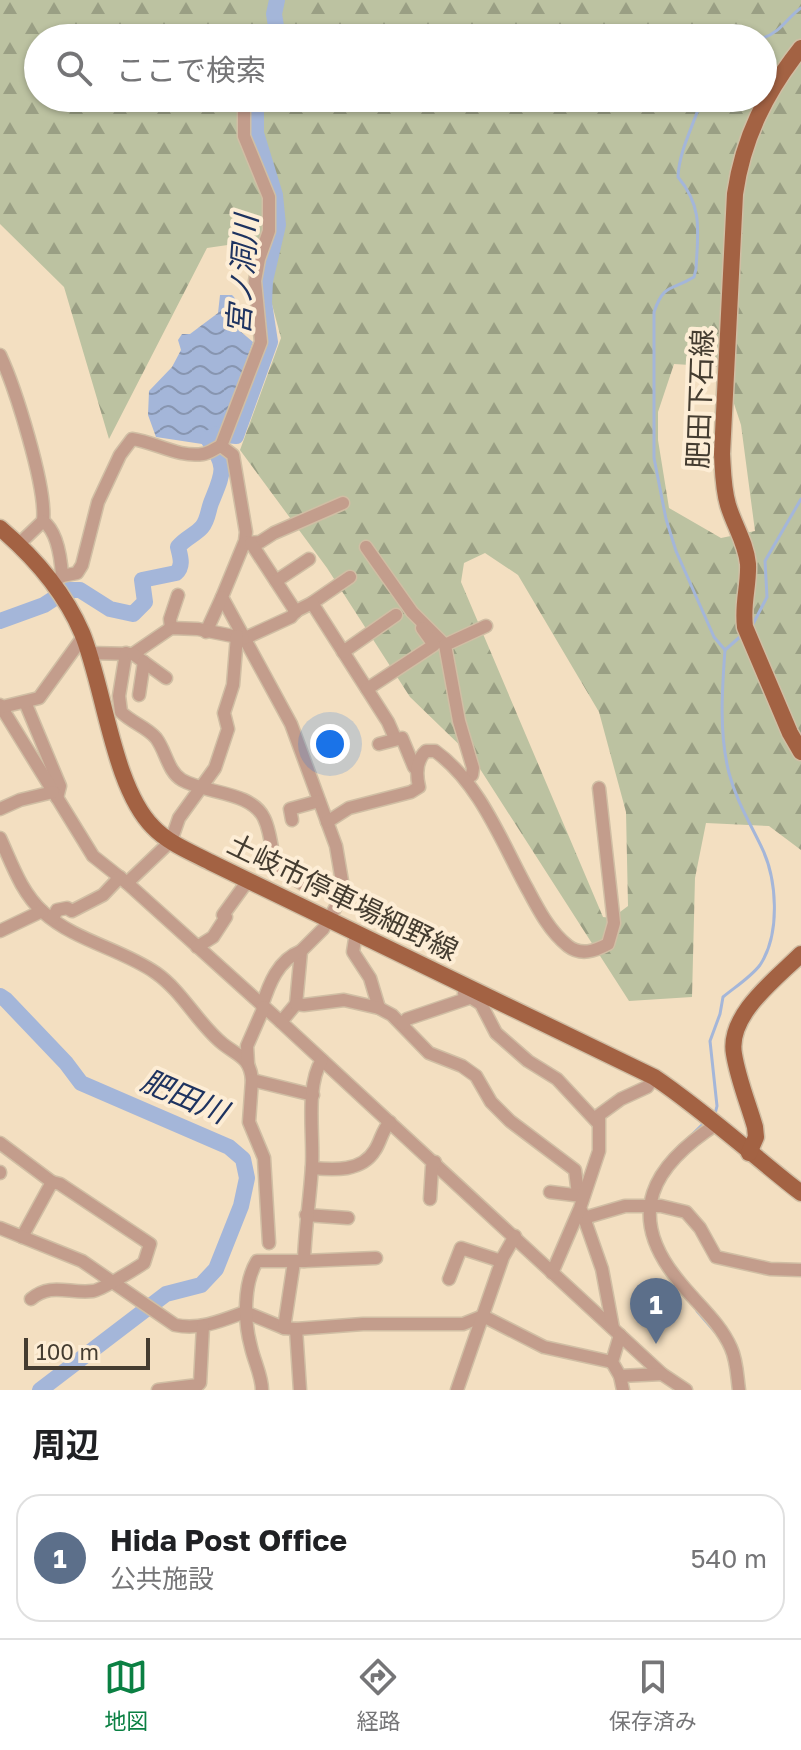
<!DOCTYPE html>
<html lang="ja">
<head>
<meta charset="utf-8">
<style>
	body { margin:0; font-family:"Golos Text","Noto Sans JP",sans-serif; background:#f6f6f6; color:#202124 }
	.scale { position:absolute; left:24px; bottom:20px; width:126px; box-sizing:border-box; padding-left:8px; border:4px solid #443c30; border-top:0; font-size:22px; line-height:28px; white-space:nowrap; color:#443c30; -webkit-text-stroke:6px #fdedd5; paint-order:stroke }
	.you { position:absolute; left:330px; top:744px; width:28px; height:28px; margin:-20px; border:6px solid #fff; border-radius:50%; background:#1a73e8; box-shadow:0 0 0 12px #1a73e833 }
	.badge { display:grid; place-items:center; width:52px; height:52px; border-radius:50%; background:#0b8043; color:#fff; font-size:26px; font-weight:700 }
	.pin { position:absolute; translate:-50% -66px; filter:drop-shadow(0 2px 4px #0008) }
	.pin::after { content:''; position:absolute; top:42px; width:28px; height:24px; background:inherit; clip-path:polygon(0 0,100% 0,50% 100%) }
	.list { margin:0; padding:0; list-style:none }
	h2 { display:flex; justify-content:space-between; align-items:center; height:104px; margin:0; padding:0 32px; font-size:34px }
	h2 small { font-size:26px; font-weight:400; color:#757577 }
	.list li { display:grid; grid-template-columns:52px 1fr auto; gap:24px; align-items:center; box-sizing:border-box; height:128px; margin:0 16px 16px; padding:0 16px; border:2px solid #e0e0e0; border-radius:24px }
	.list b { display:block; font-size:30px; white-space:nowrap }
	.list p { margin:0; font-size:26px; white-space:nowrap; color:#757577 }
	.list em { font-size:26px; font-style:normal; color:#757577 }
	.icon { flex:none; width:44px; height:44px; fill:none; stroke:currentColor; stroke-width:2; stroke-linecap:round; stroke-linejoin:round }
	.map { position:relative; flex:none; width:801px; height:1390px; overflow:hidden }
	.search { position:absolute; background:#fff; box-shadow:0 2px 6px #0004; left:24px; right:24px; top:24px; height:88px; display:flex; align-items:center; gap:20px; box-sizing:border-box; padding:0 28px; border-radius:44px; color:#757577; font-size:30px }
	.sheet { height:248px; background:#fff }
	nav { display:flex; justify-content:space-around; align-items:center; box-sizing:border-box; height:112px; border-top:2px solid #e0e0e0; background:#fff; font-size:22px; color:#757577 }
	nav a { display:grid; justify-items:center; gap:4px }
	nav .on { color:#0b8043 }
	.map>svg:first-child { display:block }
	.forest { fill:url(#forest-firs); fill-rule:evenodd }
	.water { fill:url(#water-waves) }
	.lines { fill:none; stroke-linecap:round; stroke-linejoin:round }
	.stream { stroke:#a4b6d9; stroke-width:3 }
	.river { stroke:#a4b6d9; stroke-width:16 }
	.minor-casing { stroke:#d0bea4; stroke-width:15 }
	.major-casing { stroke:#d0bea4; stroke-width:19 }
	.minor { stroke:#c39d8c; stroke-width:12 }
	.major { stroke:#a36243; stroke-width:16 }
	.labels { text-anchor:middle; stroke-width:8; stroke-linejoin:round; paint-order:stroke }
	.street-label { font-size:28px; fill:#443c30; stroke:#fdedd5 }
	.water-label { font-size:30px; font-style:italic; fill:#1e3360; stroke:#fdedd5 }
</style>
</head>
<body>
<div class="map">
<svg width="801" height="1390" viewBox="0 0 801 1390">
	<defs>
		<pattern id="forest-firs" width="22" height="20" patternUnits="userSpaceOnUse" patternTransform="scale(2)"><rect width="22" height="20" fill="#bcc2a1"/><path d="M5 1l3.5 6h-7zM16 11l3.5 6h-7z" fill="#9a9f84"/></pattern>
		<pattern id="water-waves" width="16" height="10" patternUnits="userSpaceOnUse" patternTransform="scale(2)"><rect width="16" height="10" fill="#a4b6d9"/><path d="M0 5q4-4 8 0t8 0" fill="none" stroke="#8795b0"/></pattern>
	</defs>
	<rect width="100%" height="100%" fill="#f3dfc1"/>
	<path class="forest" d="M0,0H801V850L769,826L706,823L695,878L692,997L629,1001L473,758L410,697L327,568L240,450L281,338L255,241L207,248L109,439L64,287L0,224ZM38,38H763V98H38ZM674,364L722,367L741,425L755,531L721,538L669,508L658,440V412ZM485,553L518,575L599,712L626,812L628,906L612,918L603,917L461,582L464,563Z"/>
	<path class="water" d="M220,295H232C243,306 240,318 240,331L253,342L220,435L202,444L156,437L148,415L149,391L172,367L181,350L178,340L182,334H190L218,313Z"/>
	<g class="lines">
		<g class="stream">
			<path d="M763,38C781,32 787,18 801,8"/>
			<path d="M702,98C694,125 679,150 678,177C703,207 698,231 696,269L694,277C671,291 664,283 654,312V458L666,519L676,551L714,637L725,650"/>
			<polyline points="752,626 767,597 765,561 801,499"/>
			<path d="M715,1114L717,1106L710,1041L720,1014L723,997C735,987 751,977 760,965C781,933 777,878 761,846C749,821 736,800 729,773C719,734 722,690 725,650L741,636"/>
			<polyline points="666,1160 706,1121"/>
			<polyline points="697,1311 716,1333"/>
		</g>
		<g class="river">
			<polyline points="277,0 274,14 278,38"/>
			<path d="M0,621L44,605L67,590H80L110,609L133,614L145,602L142,580L176,573C184,566 180,556 178,547C185,538 195,535 202,527C208,520 208,511 211,503C223,473 228,468 208,439L217,434L236,436L270,342L264,303L265,281L278,225L275,195L256,133V98"/>
			<polyline points="0,996 6,1000 66,1063 81,1083 229,1147 243,1159 247,1178 241,1206 216,1269 201,1285 166,1294 40,1390"/>
		</g>
		<defs>
			<g id="minor">
				<polyline points="244,32 245,38"/>
				<polyline points="244,98 244,136 269,197 269,231 259,259 255,281 261,342 221,446 233,455 246,532 245,541 222,597 291,724 336,846 344,893 323,929 301,951 296,1004 281,1022"/>
				<path d="M0,355C15,387 47,488 43,521L19,544"/>
				<path d="M43,521C58,532 61,559 62,576"/>
				<polyline points="245,543 260,542 274,533 343,503"/>
				<polyline points="251,543 296,612"/>
				<polyline points="366,547 412,612 445,645"/>
				<polyline points="276,581 309,559"/>
				<path d="M54,582L62,576L77,573L82,565L98,502L120,455L132,439C155,442 179,458 203,454C210,453 215,448 221,446"/>
				<polyline points="312,603 350,577"/>
				<polyline points="171,628 170,619 178,595"/>
				<polyline points="206,632 222,597"/>
				<polyline points="243,639 291,617 296,611 312,603 388,722 395,738"/>
				<polyline points="343,652 396,615"/>
				<polyline points="88,653 133,654 171,628 198,629 243,638"/>
				<path d="M126,653L119,696L121,712C132,723 147,727 156,738C166,751 168,772 182,780C206,794 251,791 264,818C271,832 272,852 275,867L313,890L327,888L344,893"/>
				<polyline points="133,654 166,678"/>
				<polyline points="367,689 434,645 422,628"/>
				<polyline points="139,695 144,662"/>
				<polyline points="25,702 60,786 57,798"/>
				<polyline points="0,705 93,856 127,883 281,1022 662,1374 686,1390"/>
				<polyline points="2,707 39,698 83,637"/>
				<polyline points="379,744 402,738 414,767 417,770"/>
				<polyline points="466,779 472,775 473,768 459,721 445,645 486,626"/>
				<polyline points="0,809 20,800 53,792"/>
				<polyline points="292,820 290,809 319,801"/>
				<path d="M327,822L349,808L411,792L419,787C416,774 416,760 426,751H435C480,783 502,843 528,890C538,909 550,932 568,946C581,956 595,951 608,944L614,923L599,788"/>
				<path d="M0,838C12,864 21,892 43,912C75,941 122,949 156,973C183,992 198,1024 223,1044C238,1056 250,1057 252,1080L313,1095"/>
				<polyline points="127,883 171,841 179,818 215,768 228,729 224,713 233,685 237,636"/>
				<polyline points="53,918 57,910 67,908 72,911 103,895 120,877"/>
				<polyline points="0,931 42,911"/>
				<polyline points="356,933 353,952 370,978 379,1008"/>
				<polyline points="197,947 213,937 226,917 223,915 244,886 251,882"/>
				<polyline points="464,993 481,1004 496,1033 528,1061 557,1079 597,1122"/>
				<polyline points="296,1004 304,1005 344,1000 379,1008 392,1015 429,1053 462,1066 476,1076 491,1102 510,1121 575,1170 578,1194"/>
				<path d="M262,1006C269,984 278,960 301,951"/>
				<polyline points="403,1024 407,1019 472,997"/>
				<polyline points="248,1064 247,1046 264,1007"/>
				<polyline points="252,1080 249,1122 264,1158 269,1243"/>
				<path d="M717,1124C653,1165 624,1214 678,1280C695,1302 720,1322 731,1348C737,1361 737,1376 739,1390"/>
				<polyline points="0,1143 52,1182 22,1237"/>
				<path d="M312,1168C334,1170 362,1172 375,1150C381,1141 382,1130 390,1122"/>
				<polyline points="0,1173 0,1172"/>
				<polyline points="550,1192 582,1196"/>
				<polyline points="430,1199 432,1167 435,1162"/>
				<polyline points="582,1212 602,1269 613,1328"/>
				<polyline points="306,1215 348,1218"/>
				<polyline points="584,1218 625,1206 661,1206 686,1212 700,1228 716,1257 770,1269 801,1270"/>
				<path d="M0,1228L82,1261L175,1325C200,1330 221,1321 245,1312L284,1328L296,1329L363,1324H463L483,1316L544,1347L612,1362"/>
				<polyline points="304,1261 376,1258"/>
				<polyline points="552,1273 580,1208 599,1151 599,1115 621,1099 647,1087 654,1077"/>
				<polyline points="449,1279 461,1248 501,1261"/>
				<path d="M31,1299C51,1282 69,1294 93,1291C101,1290 135,1269 144,1263L150,1244L60,1184L52,1182"/>
				<polyline points="284,1328 294,1262"/>
				<polyline points="296,1329 300,1390"/>
				<polyline points="620,1335 612,1362 620,1376 623,1390"/>
				<polyline points="620,1376 662,1374"/>
				<polyline points="158,1390 198,1385 200,1383 203,1326"/>
				<path d="M262,1390C262,1376 254,1361 251,1347C244,1322 243,1284 257,1261H304C305,1229 310,1198 312,1166C314,1136 305,1086 322,1060"/>
				<polyline points="457,1390 503,1257 515,1236"/>
			</g>
			<g id="major">
				<path d="M801,48C766,92 743,138 735,194L722,454C723,471 723,488 728,505C734,525 746,543 748,564C749,586 742,603 745,627L790,733L801,752"/>
				<path d="M0,528C34,557 64,591 82,633C104,686 113,787 153,827C168,843 191,852 210,862L654,1077C706,1112 752,1155 801,1193"/>
				<path d="M749,1153L756,1137L755,1127C748,1103 738,1079 734,1054C727,1015 776,979 801,954"/>
			</g>
		</defs>
		<use href="#minor" class="minor-casing"/>
		<use href="#major" class="major-casing"/>
		<use href="#minor" class="minor"/>
		<use href="#major" class="major"/>
	</g>
	<g class="labels">
		<g class="street-label">
			<text transform="translate(700 399) rotate(-88)" y="10">肥田下石線</text>
			<text transform="translate(343 897) rotate(26)" y="10">土岐市停車場細野線</text>
		</g>
		<g class="water-label">
			<text transform="translate(243 275) rotate(-86)" y="10">宮ノ洞川</text>
			<text transform="translate(184 1097) rotate(23)" y="10">肥田川</text>
		</g>
	</g>
</svg>
<div class="scale">100 m</div>
<div class="you"></div>
<div class="pin badge" style="left:656px;top:1344px;background:#5c6f8a">1</div>
<div class="search"><svg class="icon" aria-label="search" viewBox="0 0 24 24"><circle cx="10" cy="10" r="6"/><path d="M15 15l6 6"/></svg>ここで検索</div>
</div>
<section class="sheet">
<h2>周辺<small></small></h2>
<ul class="list">
<li><span class="badge" style="background:#5c6f8a">1</span><div><b>Hida Post Office</b><p>公共施設</p></div><em>540 m</em></li>
</ul>
</section>
<nav>
<a class="on"><svg class="icon" aria-label="map" viewBox="0 0 24 24"><path d="M3 6l6-2 6 2 6-2v14l-6 2-6-2-6 2zM9 4v14M15 6v14"/></svg>地図</a>
<a><svg class="icon" aria-label="directions" viewBox="0 0 24 24"><path d="M12 3l9 9-9 9-9-9zM9 14v-3h6M13 9l2 2-2 2"/></svg>経路</a>
<a><svg class="icon" aria-label="saved" viewBox="0 0 24 24"><path d="M7 4h10v16l-5-4-5 4z"/></svg>保存済み</a>
</nav>
</body>
</html>
